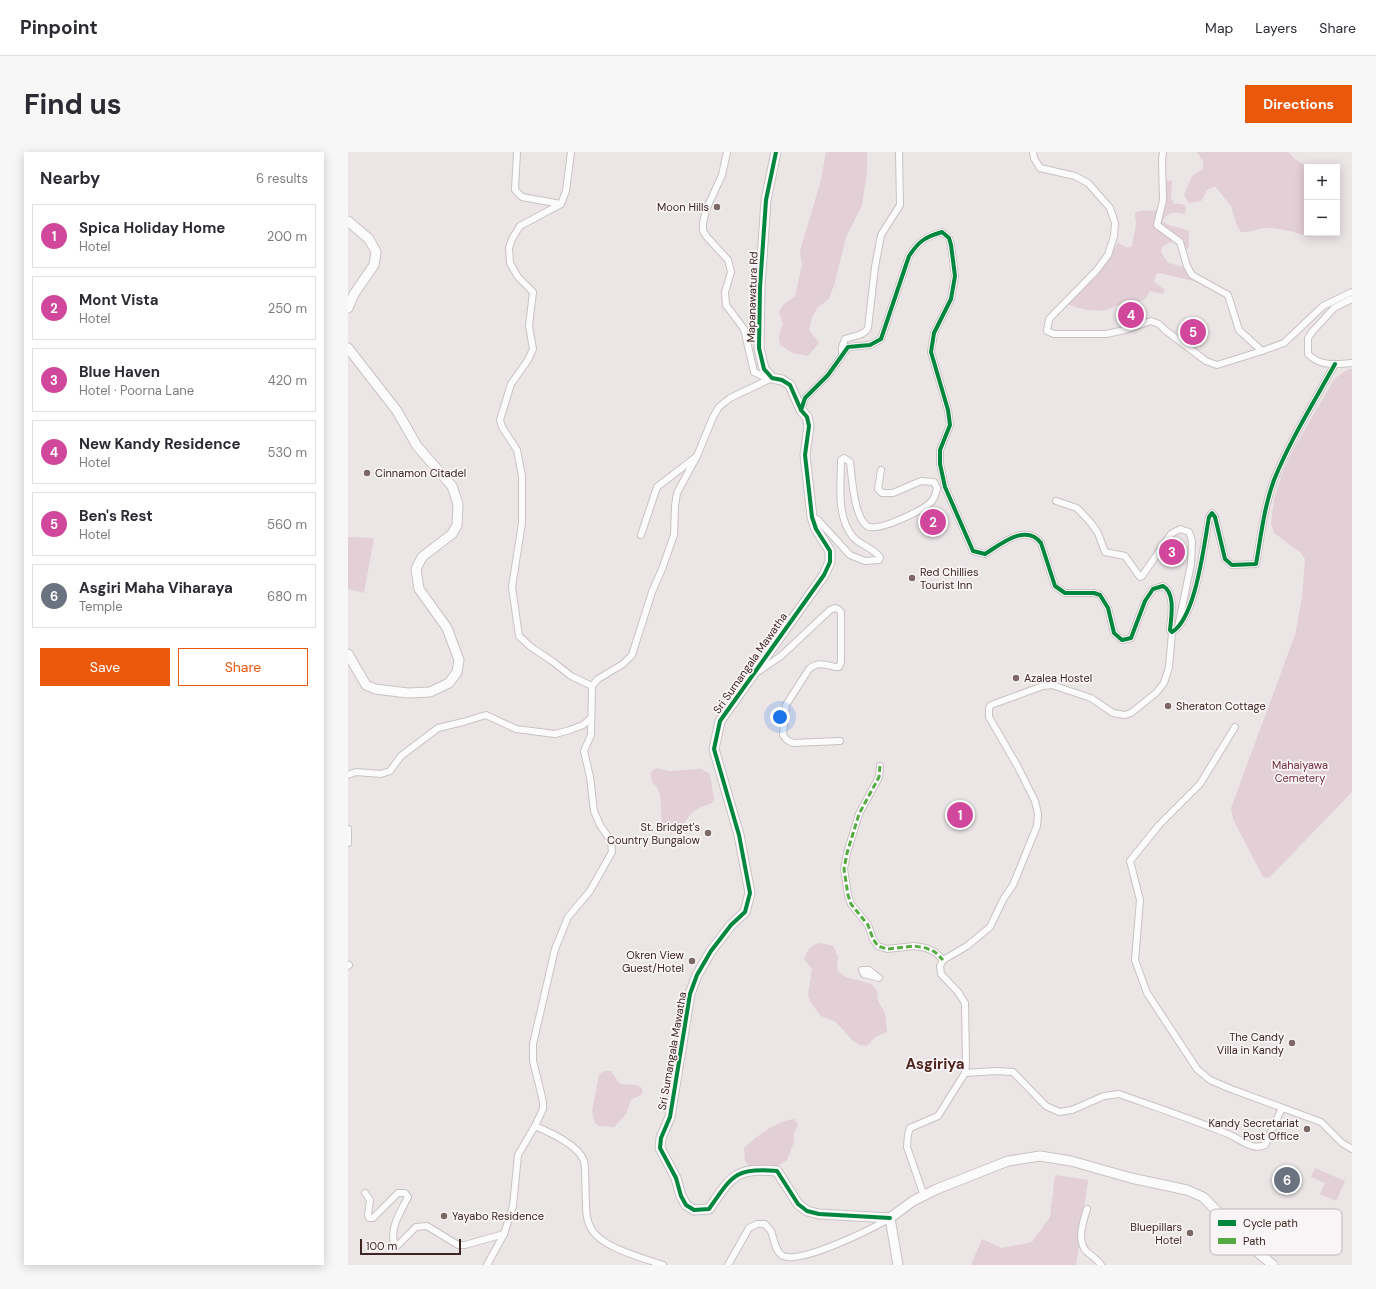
<!DOCTYPE html>
<html lang="en">
<head>
<meta charset="utf-8">
<style>
	body { margin:0; font-family:"DM Sans",sans-serif; background:#f7f7f7; color:#2b2b33 }
	.controls { position:absolute; right:12px; top:12px; display:grid; overflow:hidden; border-radius:0px; box-shadow:0 2px 10px #0003 }
	.controls button { width:36px; height:36px; display:grid; place-items:center; padding:0; border:0; border-bottom:1px solid #e1e1e2; background:#fff; color:#2b2b33; font:20px sans-serif }
	.scale { position:absolute; left:12px; bottom:10px; width:101px; box-sizing:border-box; padding-left:4px; border:2px solid #3e2523; border-top:0; font-size:11px; line-height:14px; white-space:nowrap; color:#3e2523; -webkit-text-stroke:3px #f9f4f5; paint-order:stroke }
	.you { position:absolute; left:432px; top:565px; width:14px; height:14px; margin:-10px; border:3px solid #fff; border-radius:50%; background:#1a73e8; box-shadow:0 0 0 6px #1a73e833 }
	.badge { display:grid; place-items:center; width:26px; height:26px; border-radius:50%; background:#ea580c; color:#fff; font-size:13px; font-weight:700 }
	.pin { position:absolute; translate:-50% -50%; border:2px solid #fff; box-shadow:0 1px 4px #0006 }
	.list { margin:0; padding:0; list-style:none }
	h2 { display:flex; justify-content:space-between; align-items:center; height:52px; margin:0; padding:0 16px; font-size:17px }
	h2 small { font-size:13px; font-weight:400; color:#7c7c81 }
	.list li { display:grid; grid-template-columns:26px 1fr auto; gap:12px; align-items:center; box-sizing:border-box; height:64px; margin:0 8px 8px; padding:0 8px; border:1px solid #e1e1e2; border-radius:0px }
	.list b { display:block; font-size:15px; white-space:nowrap }
	.list p { margin:0; font-size:13px; white-space:nowrap; color:#7c7c81 }
	.list em { font-size:13px; font-style:normal; color:#7c7c81 }
	.actions { display:flex; gap:8px; padding:12px 16px }
	.actions a { flex:1; padding:9px 0; border:1px solid #ea580c; border-radius:0px; text-align:center; font-size:14px; color:#ea580c }
	.actions .main { background:#ea580c; color:#fff }
	.map { position:relative; flex:none; width:1004px; height:1113px; overflow:hidden; border-radius:0px }
	header { display:flex; align-items:center; gap:24px; box-sizing:border-box; height:56px; padding:0 20px; background:#fff; border-bottom:1px solid #e1e1e2 }
	header strong { font-size:19px }
	nav { display:flex; gap:22px; margin-inline-start:auto; font-size:14px }
	.intro { display:flex; align-items:center; justify-content:space-between; box-sizing:border-box; height:96px; padding:0 24px }
	h1 { margin:0; font-size:28px }
	.button { padding:10px 18px; border-radius:0px; background:#ea580c; color:#fff; font-size:14px; font-weight:700 }
	main { display:flex; gap:24px; padding:0 24px }
	aside { flex:1; background:#fff; border-radius:0px; box-shadow:0 2px 10px #0003 }
	.map>svg:first-child { display:block }
	.green { fill:#e3cfd6 }
	.lines { fill:none; stroke-linecap:round; stroke-linejoin:round }
	.street-casing { stroke:#c9c3c3; stroke-width:8 }
	.secondary-casing { stroke:#c9c3c3; stroke-width:11 }
	.street { stroke:#fcfbfb; stroke-width:6 }
	.secondary { stroke:#fcfbfb; stroke-width:9 }
	.quiet { stroke:#55aa43; stroke-width:3; stroke-dasharray:6 3; stroke-linecap:butt }
	.cycleway-casing { stroke:#f9f4f5; stroke-width:6 }
	.cycleway { stroke:#00873e; stroke-width:4 }
	.poi-dot { fill:#7b6867; stroke:#f9f4f5; stroke-width:1.5 }
	.labels { text-anchor:middle; stroke-width:3.5; stroke-linejoin:round; paint-order:stroke }
	.poi-label { font-size:11px; fill:#3e2523; stroke:#f9f4f5; text-anchor:end }
	.street-label { font-size:11px; fill:#3e2523; stroke:#f9f4f5 }
	.park-label { font-size:11px; fill:#742e40; stroke:#f9f4f5 }
	.district-label { font-size:15px; font-weight:bold; fill:#50251f; stroke:#f9f4f5 }
	.key { fill:#f9f4f5; stroke:#c1b6b6; stroke-width:1 }
	.key-label { font-size:11px; fill:#3e2523 }
</style>
</head>
<body>
<header>
<strong>Pinpoint</strong>
<nav><a>Map</a><a>Layers</a><a>Share</a></nav>
</header>
<div class="intro"><h1>Find us</h1><a class="button">Directions</a></div>
<main>
<aside>
<h2>Nearby<small>6 results</small></h2>
<ul class="list">
<li><span class="badge" style="background:#d1479c">1</span><div><b>Spica Holiday Home</b><p>Hotel</p></div><em>200 m</em></li>
<li><span class="badge" style="background:#d1479c">2</span><div><b>Mont Vista</b><p>Hotel</p></div><em>250 m</em></li>
<li><span class="badge" style="background:#d1479c">3</span><div><b>Blue Haven</b><p>Hotel · Poorna Lane</p></div><em>420 m</em></li>
<li><span class="badge" style="background:#d1479c">4</span><div><b>New Kandy Residence</b><p>Hotel</p></div><em>530 m</em></li>
<li><span class="badge" style="background:#d1479c">5</span><div><b>Ben's Rest</b><p>Hotel</p></div><em>560 m</em></li>
<li><span class="badge" style="background:#6b7280">6</span><div><b>Asgiri Maha Viharaya</b><p>Temple</p></div><em>680 m</em></li>
</ul>
<div class="actions"><a class="main">Save</a><a>Share</a></div>
</aside>
<div class="map">
<svg width="1004" height="1113" viewBox="0 0 1004 1113">
	<rect width="100%" height="100%" fill="#ebe5e6"/>
	<g class="green">
		<polygon points="478,0 519,0 519,19 514,53 498,85 487,130 481,147 470,155 464,165 461,178 471,191 460,204 445,201 432,193 431,185 435,171 431,160 435,153 447,144 454,113 452,99 473,28"/>
		<path d="M849,0H940C945,5 950,10 956,12C963,14 971,10 976,15H959V81H967L961,85C947,80 932,76 918,76C909,76 903,81 893,80L889,74L883,54L867,34L859,38L853,49L841,51L836,43L844,24L855,17V9Z"/>
		<path d="M818,28L824,29L823,46L826,52H834L838,55L837,62C826,61 822,58 814,69C823,76 831,74 841,79V95L838,98L833,97L825,90L820,91L814,95L813,100L820,111C833,114 841,116 850,127L849,130L812,121L808,122L806,130L817,138L815,142L802,139C794,155 790,148 776,151C771,152 766,155 761,157C747,161 732,157 718,152L750,123L770,91L780,96L784,94L788,72L787,61C799,54 808,66 815,49L811,38L812,31Z"/>
		<polygon points="1001,217 1004,217 1004,640 921,726 915,725 885,667 883,656 947,483 954,445 957,407 952,400 926,381 923,372 926,347 935,319 947,294 987,226"/>
		<polygon points="0,385 26,386 16,441 0,437"/>
		<path d="M308,616L321,619L353,617L362,622L366,647L364,651C343,658 342,661 332,680L323,682L317,679L314,672L312,642L309,635L304,630L302,621Z"/>
		<path d="M473,791L485,794L490,804L489,815L490,819L498,825L523,832L529,839L530,849L537,861L539,880L527,885L519,894L512,893L505,889L488,870L473,864L463,851L460,843L464,817L456,807C460,798 463,792 473,791Z"/>
		<polygon points="256,919 263,919 272,932 289,933 294,936 294,942 283,948 278,962 266,975 251,974 247,971 244,960 251,923"/>
		<path d="M446,967L450,973L446,981V990L439,1008L429,1014H401L397,1009L396,996C410,983 427,970 446,967Z"/>
		<polygon points="967,1016 997,1029 988,1049 972,1042 977,1031 963,1025"/>
		<polygon points="707,1023 740,1028 728,1113 623,1113 634,1087 654,1096 684,1090 702,1065"/>
	</g>
	<g class="lines">
		<defs>
			<g id="street">
				<polyline points="169,0 167,38 174,45 213,52"/>
				<polyline points="223,0 218,39 213,52 172,74 164,87 161,96 162,111 170,125 185,140 181,174 185,197 180,208 163,232 152,268 154,275 169,298 174,324 174,371 164,435 171,484 183,495 204,509 223,524 244,534"/>
				<polyline points="379,0 374,23 358,58 355,71 355,79 359,85 380,108 383,120 377,140 378,153 396,177 406,220 414,224 424,226"/>
				<polyline points="685,0 686,6 692,16 727,24 740,31 762,56 767,71 766,84 760,103 748,119 701,167 699,179 706,182 758,182 777,178 803,169 811,172 817,178 858,209 869,213 914,199 936,191 975,154 1004,140"/>
				<polyline points="815,0 814,8 815,48 809,73 832,90 839,114 844,123 880,143 891,178 914,199"/>
				<path d="M1004,147L986,156L964,180L960,186V202C973,215 987,212 1004,211"/>
				<path d="M494,203V195L497,187C505,184 516,184 520,176L527,115L533,83L552,53L551,0"/>
				<path d="M453,258L457,246L480,223L500,195L522,193L533,187L561,104C571,89 577,85 594,80L601,86L603,93L607,124L603,147L586,181L583,200L600,258L602,273L592,298V312L597,335L625,399L637,402C653,392 678,371 693,391L707,434L717,441H746L752,443L760,456L766,481L774,488L783,486L797,449L805,437L815,434C828,441 823,466 822,478L824,480C848,466 856,392 861,365L864,361L867,365L877,407L884,413L908,412C913,384 916,355 926,328C942,288 966,250 987,212"/>
				<polyline points="708,349 729,356 743,371 750,381 757,400 777,404 792,425 794,424 823,382 832,377 841,380 844,389 843,412 830,475"/>
				<path d="M464,365L470,368L502,403L517,409L531,408L532,405C525,396 512,393 505,385C488,364 493,333 493,308L496,306L502,310C504,326 506,365 519,374C529,381 572,359 581,352C586,348 588,342 589,336L586,330L573,329L545,341H534L530,337L533,318"/>
				<polyline points="293,383 309,335 348,305"/>
				<path d="M408,521L433,504L482,458L487,456L490,457L493,460V510L491,515H488C478,513 470,509 461,517L438,553L435,583L439,588L445,591L492,589"/>
				<polyline points="887,575 852,632 811,673 782,709 792,748 787,808 799,841 849,917 862,928 883,937 973,970 994,991 1004,997"/>
				<polyline points="532,614 531,625 511,662 499,701 496,717 500,743 503,752 520,773 525,787 530,794 539,797 566,794 578,796 587,800 595,808"/>
				<polyline points="0,623 8,620 33,622 42,619 53,604 90,576 115,570 138,563 168,577 207,582 222,578 235,573 243,566"/>
				<polyline points="0,677 0,691"/>
				<polyline points="0,814 1,813"/>
				<polygon points="514,818 521,818 531,826 516,822"/>
				<path d="M617,921L648,919L665,920L698,954L711,960L724,958L756,944L771,942C807,955 844,967 880,982C892,987 904,999 917,993L934,956"/>
				<path d="M187,974C201,980 231,993 236,1009C238,1017 237,1039 238,1049C238,1059 238,1069 244,1078C255,1096 295,1106 315,1113"/>
				<path d="M17,1041L22,1048L20,1063L21,1066H25L50,1041H57L60,1045C53,1059 42,1075 46,1091L50,1093L68,1075L79,1074L110,1093H117L156,1082"/>
				<polyline points="576,1044 559,995 560,982 562,976 590,964 617,921 618,911 617,851 610,840 593,822 592,814 595,808 619,794 642,775 656,746 665,733 689,674 690,662 687,649 670,615 641,565 641,556 643,553 695,534 704,533 743,546 765,561 777,563 783,561 808,541 816,531 821,515 824,480"/>
				<path d="M739,1057C735,1070 728,1089 739,1100C744,1104 749,1107 753,1113"/>
				<polyline points="139,1113 156,1082 165,1054 170,1003 187,974 195,957 195,950 193,941 185,909 185,892 207,797 220,765 242,739 264,700 263,689 252,673 246,659 242,625 236,599 243,583 244,534 250,527 275,512 284,503 304,440 314,417 326,383 327,354 329,341 349,304 365,265 371,255 382,246 424,226"/>
				<path d="M380,1113L401,1076L409,1072H417C419,1075 421,1077 423,1079C426,1087 427,1100 435,1104C454,1112 523,1077 541,1067"/>
			</g>
			<g id="secondary">
				<path d="M428,0L418,48L412,135L411,196L416,217L424,226L434,228L442,233L453,258L459,265L461,274L457,303L464,365L468,377L482,399V410L476,423L372,569L366,597L391,683L402,741L397,760L383,773L363,799L349,823L342,842L322,965L313,986L312,996L328,1026L333,1044L338,1053L346,1058L361,1057C384,1024 387,1015 429,1019L450,1052L459,1059L471,1062L542,1066"/>
				<polyline points="0,69 21,87 28,100 26,113 6,142 0,156"/>
				<polyline points="0,196 49,259 69,294 104,334 110,352 109,373 104,382 74,405 68,417 71,437 99,476 111,508 109,520 101,531 82,540 60,541 27,537 18,533 0,502"/>
				<polyline points="542,1066 565,1049 589,1037 660,1009 692,1004 723,1009 783,1026 839,1038 855,1045 908,1099 925,1113"/>
				<polyline points="542,1066 550,1113"/>
			</g>
		</defs>
		<use href="#street" class="street-casing"/>
		<use href="#secondary" class="secondary-casing"/>
		<use href="#street" class="street"/>
		<use href="#secondary" class="secondary"/>
		<polyline class="quiet" points="532,614 531,625 511,662 499,701 496,717 500,743 503,752 520,773 525,787 530,794 539,797 566,794 578,796 587,800 595,808"/>
		<defs>
			<g id="cycleway">
				<path d="M428,0L418,48L412,135L411,196L416,217L424,226L434,228L442,233L453,258L459,265L461,274L457,303L464,365L468,377L482,399V410L476,423L372,569L366,597L391,683L402,741L397,760L383,773L363,799L349,823L342,842L322,965L313,986L312,996L328,1026L333,1044L338,1053L346,1058L361,1057C384,1024 387,1015 429,1019L450,1052L459,1059L471,1062L542,1066"/>
				<path d="M453,258L457,246L480,223L500,195L522,193L533,187L561,104C571,89 577,85 594,80L601,86L603,93L607,124L603,147L586,181L583,200L600,258L602,273L592,298V312L597,335L625,399L637,402C653,392 678,371 693,391L707,434L717,441H746L752,443L760,456L766,481L774,488L783,486L797,449L805,437L815,434C828,441 823,466 822,478L824,480C848,466 856,392 861,365L864,361L867,365L877,407L884,413L908,412C913,384 916,355 926,328C942,288 966,250 987,212"/>
			</g>
		</defs>
		<use href="#cycleway" class="cycleway-casing"/>
		<use href="#cycleway" class="cycleway"/>
	</g>
	<g class="poi-dot">
		<circle cx="369" cy="55" r="4"/>
		<circle cx="19" cy="321" r="4"/>
		<circle cx="564" cy="426" r="4"/>
		<circle cx="668" cy="526" r="4"/>
		<circle cx="820" cy="554" r="4"/>
		<circle cx="360" cy="681" r="4"/>
		<circle cx="344" cy="809" r="4"/>
		<circle cx="944" cy="891" r="4"/>
		<circle cx="959" cy="977" r="4"/>
		<circle cx="96" cy="1064" r="4"/>
		<circle cx="842" cy="1081" r="4"/>
	</g>
	<g class="labels">
		<g class="poi-label">
			<text x="361" y="59">Moon Hills</text>
			<text x="27" y="325" text-anchor="start">Cinnamon Citadel</text>
			<text x="572" y="424" text-anchor="start">Red Chillies<tspan x="572" dy="13">Tourist Inn</tspan></text>
			<text x="676" y="530" text-anchor="start">Azalea Hostel</text>
			<text x="828" y="558" text-anchor="start">Sheraton Cottage</text>
			<text x="352" y="679">St. Bridget's<tspan x="352" dy="13">Country Bungalow</tspan></text>
			<text x="336" y="807">Okren View<tspan x="336" dy="13">Guest/Hotel</tspan></text>
			<text x="936" y="889">The Candy<tspan x="936" dy="13">Villa in Kandy</tspan></text>
			<text x="951" y="975">Kandy Secretariat<tspan x="951" dy="13">Post Office</tspan></text>
			<text x="104" y="1068" text-anchor="start">Yayabo Residence</text>
			<text x="834" y="1079">Bluepillars<tspan x="834" dy="13">Hotel</tspan></text>
		</g>
		<g class="street-label">
			<text transform="translate(404 145) rotate(-88)" y="4">Mapanawatura Rd</text>
			<text transform="translate(402 511) rotate(-55)" y="4">Sri Sumangala Mawatha</text>
			<text transform="translate(324 899) rotate(-80)" y="4">Sri Sumangala Mawatha</text>
		</g>
		<g class="park-label">
			<text x="952" y="617">Mahaiyawa<tspan x="952" dy="13">Cemetery</tspan></text>
		</g>
		<g class="district-label">
			<text x="587" y="917">Asgiriya</text>
		</g>
	</g>
	<rect x="862" y="1057" width="132" height="46" rx="6" class="key"/>
	<rect x="870" y="1068" width="18" height="6" fill="#00873e"/>
	<rect x="870" y="1086" width="18" height="6" fill="#55aa43"/>
	<g class="key-label">
		<text x="895" y="1075">Cycle path</text>
		<text x="895" y="1093">Path</text>
	</g>
</svg>
<div class="controls">
<button>+</button>
<button>−</button>
</div>
<div class="scale">100 m</div>
<div class="you"></div>
<div class="pin badge" style="left:612px;top:663px;background:#d1479c">1</div>
<div class="pin badge" style="left:585px;top:370px;background:#d1479c">2</div>
<div class="pin badge" style="left:824px;top:400px;background:#d1479c">3</div>
<div class="pin badge" style="left:783px;top:163px;background:#d1479c">4</div>
<div class="pin badge" style="left:845px;top:180px;background:#d1479c">5</div>
<div class="pin badge" style="left:939px;top:1028px;background:#6b7280">6</div>
</div>
</main>
</body>
</html>
